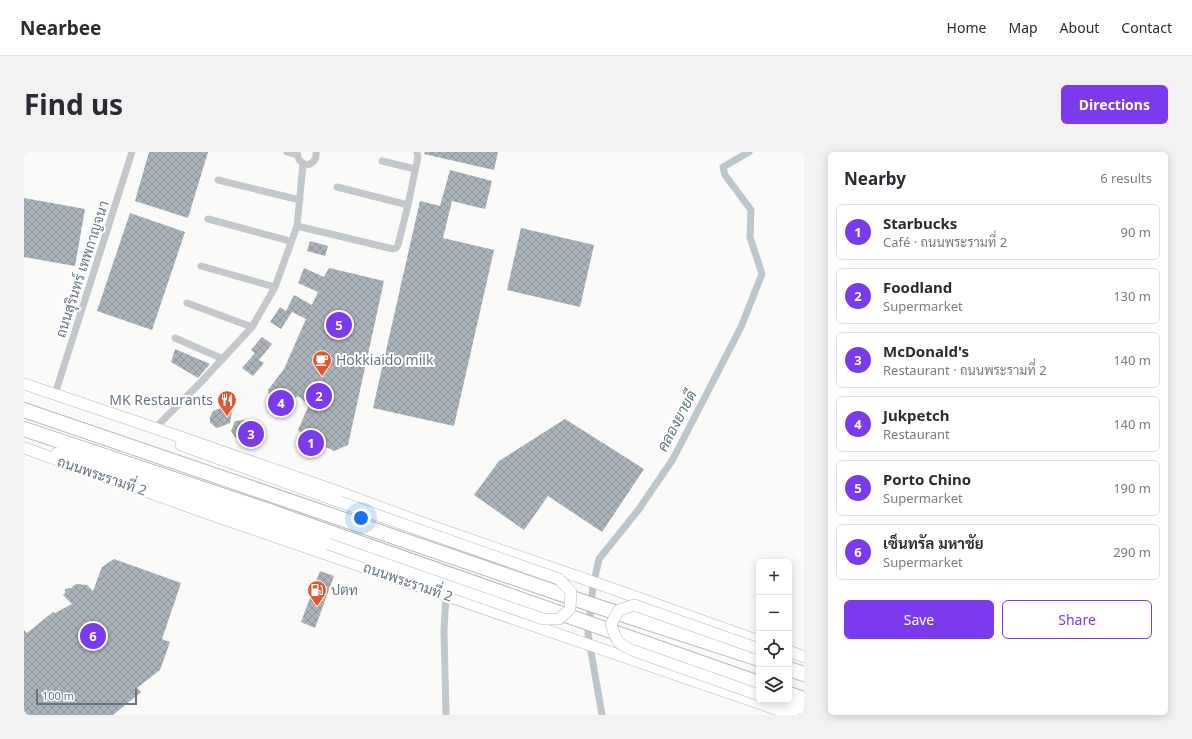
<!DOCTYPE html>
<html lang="en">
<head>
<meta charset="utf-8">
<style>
	body { margin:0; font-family:"Noto Sans",Sarabun,sans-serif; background:#f2f2f3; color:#2b2b33 }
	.controls { position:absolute; right:12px; bottom:12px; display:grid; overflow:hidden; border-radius:6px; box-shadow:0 2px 10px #0003 }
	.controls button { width:36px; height:36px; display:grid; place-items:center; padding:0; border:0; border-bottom:1px solid #e1e1e2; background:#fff; color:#2b2b33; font:20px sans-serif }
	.scale { position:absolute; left:12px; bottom:10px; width:101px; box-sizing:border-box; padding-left:4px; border:2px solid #657683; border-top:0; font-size:11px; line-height:14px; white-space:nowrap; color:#657683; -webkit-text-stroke:3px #fff; paint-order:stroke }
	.you { position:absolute; left:337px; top:366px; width:14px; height:14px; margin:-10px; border:3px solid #fff; border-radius:50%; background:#1a73e8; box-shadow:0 0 0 6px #1a73e833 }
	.badge { display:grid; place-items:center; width:26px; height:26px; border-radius:50%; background:#7c3aed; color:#fff; font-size:13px; font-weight:700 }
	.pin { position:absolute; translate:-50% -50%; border:2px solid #fff; box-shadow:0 1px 4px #0006 }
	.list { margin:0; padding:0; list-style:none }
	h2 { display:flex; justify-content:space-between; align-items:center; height:52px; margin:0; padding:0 16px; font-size:17px }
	h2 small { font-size:13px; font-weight:400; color:#7c7c81 }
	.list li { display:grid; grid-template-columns:26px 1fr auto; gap:12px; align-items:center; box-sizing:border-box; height:56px; margin:0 8px 8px; padding:0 8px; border:1px solid #e1e1e2; border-radius:6px }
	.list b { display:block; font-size:15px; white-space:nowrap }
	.list p { margin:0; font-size:13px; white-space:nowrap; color:#7c7c81 }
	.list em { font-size:13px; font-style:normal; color:#7c7c81 }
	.actions { display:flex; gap:8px; padding:12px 16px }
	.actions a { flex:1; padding:9px 0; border:1px solid #7c3aed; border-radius:6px; text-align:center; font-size:14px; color:#7c3aed }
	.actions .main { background:#7c3aed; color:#fff }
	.icon { flex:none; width:22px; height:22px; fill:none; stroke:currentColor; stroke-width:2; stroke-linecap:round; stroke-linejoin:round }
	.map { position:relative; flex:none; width:780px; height:563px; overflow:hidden; border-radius:6px }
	header { display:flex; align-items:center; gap:24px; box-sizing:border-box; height:56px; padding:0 20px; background:#fff; border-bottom:1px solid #e1e1e2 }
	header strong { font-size:19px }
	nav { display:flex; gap:22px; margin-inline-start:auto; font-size:14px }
	.intro { display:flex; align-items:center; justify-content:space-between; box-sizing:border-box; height:96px; padding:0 24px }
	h1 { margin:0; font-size:28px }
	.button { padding:10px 18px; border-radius:6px; background:#7c3aed; color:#fff; font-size:14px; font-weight:700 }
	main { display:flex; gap:24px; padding:0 24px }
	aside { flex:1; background:#fff; border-radius:6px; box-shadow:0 2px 10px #0003 }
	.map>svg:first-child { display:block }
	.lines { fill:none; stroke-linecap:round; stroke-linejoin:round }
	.canal { stroke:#bbc7cb; stroke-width:7 }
	.building { fill:url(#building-cross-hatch) }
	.secondary-casing { stroke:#b3babf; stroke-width:12 }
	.highway-casing { stroke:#b4b9bd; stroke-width:16 }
	.street { stroke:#c3c8cc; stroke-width:7 }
	.secondary { stroke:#fff; stroke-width:11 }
	.highway { stroke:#fff; stroke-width:14 }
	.secondary-bridge-casing { stroke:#b3babf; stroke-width:12; stroke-linecap:butt }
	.secondary-bridge { stroke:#fff; stroke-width:11 }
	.labels { text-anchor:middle; stroke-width:4; stroke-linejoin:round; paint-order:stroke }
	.street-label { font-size:14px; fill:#657683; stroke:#fff }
	.poi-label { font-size:14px; fill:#657683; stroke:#fff; text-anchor:start }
	.water-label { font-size:15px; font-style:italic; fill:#60757c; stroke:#fff }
</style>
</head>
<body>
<header>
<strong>Nearbee</strong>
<nav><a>Home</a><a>Map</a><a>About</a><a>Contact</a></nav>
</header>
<div class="intro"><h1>Find us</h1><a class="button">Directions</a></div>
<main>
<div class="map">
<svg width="780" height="563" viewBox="0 0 780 563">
	<defs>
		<pattern id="building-cross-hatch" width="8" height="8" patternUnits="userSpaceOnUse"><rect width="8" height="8" fill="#aab3b9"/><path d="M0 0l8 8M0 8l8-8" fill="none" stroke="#8e969c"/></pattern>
	</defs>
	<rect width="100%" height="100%" fill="#fafaf8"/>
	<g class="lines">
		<polyline class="canal" points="578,563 564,482 569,434 575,407 615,357 649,307 717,175 738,122 726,85 727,58 701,23 699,15 725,0"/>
	</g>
	<g class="building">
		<polygon points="125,0 184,0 164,66 111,49"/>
		<polygon points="401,0 474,0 470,18 400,2"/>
		<polygon points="426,18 468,29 461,57 428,49 419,86 470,98 430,274 349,256 396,49 416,54"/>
		<polygon points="0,46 61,57 51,114 0,105"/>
		<polygon points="106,61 161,80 128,178 73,159"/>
		<polygon points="497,76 570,93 556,155 483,138"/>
		<polygon points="286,89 304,94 301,104 283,99"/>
		<polygon points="280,116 300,125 305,116 360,129 324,293 310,299 298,293 293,286 283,287 274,278 285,253 274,244 256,256 246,249 244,238 260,217 282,167 268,160 257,177 246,170 256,155 262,159 270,143 288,153 294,140 274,131"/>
		<polygon points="238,185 248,192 235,208 240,211 229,224 218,216 231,201 227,198"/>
		<polygon points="151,197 186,212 174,226 147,210"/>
		<polygon points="202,254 208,260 206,271 193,276 191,275 186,270 186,265 189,259"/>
		<polygon points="541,267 620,317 578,380 524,344 500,378 450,343 475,309"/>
		<polygon points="219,268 228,269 237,275 241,282 239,289 231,291 211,285 207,279 211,269"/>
		<polygon points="90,407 157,431 138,487 146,490 136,518 113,536 117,540 89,563 0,563 0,478 3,481 29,460 31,461 48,452 39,443 41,441 41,437 47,436 52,432 63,433 69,439 78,415"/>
		<polygon points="296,419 310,424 291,476 277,470"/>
	</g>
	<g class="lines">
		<defs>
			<g id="secondary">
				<polyline points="0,232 116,271 315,340 407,374 575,432 735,489"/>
				<polyline points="157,293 316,350"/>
				<polyline points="0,296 194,365 769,563"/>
				<polyline points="33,301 81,315 304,392"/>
				<polyline points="765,499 780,505"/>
				<polyline points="751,548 780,558"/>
			</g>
			<g id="highway">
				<polyline points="0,258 569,453 735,507"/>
				<polyline points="0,277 245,359 735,531"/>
				<polyline points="765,517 780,522"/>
				<polyline points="765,542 780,547"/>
			</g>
		</defs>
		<use href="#secondary" class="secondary-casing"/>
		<use href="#highway" class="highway-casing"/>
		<g class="street">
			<polyline points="263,0 273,3"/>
			<path d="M273,0L275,8L282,13C289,12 293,7 292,0"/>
			<polyline points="358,9 391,17"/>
			<polyline points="194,28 276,48"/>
			<polyline points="313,35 384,53"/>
			<polyline points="184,67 266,89"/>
			<polyline points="273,74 369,97 372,96 374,93 384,53 394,5 393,0"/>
			<polyline points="177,114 251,135"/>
			<polyline points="163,151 228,175"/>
			<polyline points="151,186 199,207"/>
			<polyline points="31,242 108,0"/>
			<polyline points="131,276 178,229 228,175 251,135 273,74 279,12"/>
			<polyline points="422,443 420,479 422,563"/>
		</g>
		<use href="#secondary" class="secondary"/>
		<use href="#highway" class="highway"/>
		<defs>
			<g id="secondary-bridge">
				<polyline points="304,392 519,467 535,467 546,457 547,440 535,427 316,350"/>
				<path d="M735,497L610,453L595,458L587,472C593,492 594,492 613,500L735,543"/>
			</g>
		</defs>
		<use href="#secondary-bridge" class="secondary-bridge-casing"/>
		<use href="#secondary-bridge" class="secondary-bridge"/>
	</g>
	<defs>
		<symbol id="cafe-pin" viewBox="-11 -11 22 30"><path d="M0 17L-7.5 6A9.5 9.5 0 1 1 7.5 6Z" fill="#e4572e" stroke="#fff"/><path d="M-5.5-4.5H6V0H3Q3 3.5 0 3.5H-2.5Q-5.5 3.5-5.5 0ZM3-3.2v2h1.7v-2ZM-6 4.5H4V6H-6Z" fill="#fff"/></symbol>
		<symbol id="restaurant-pin" viewBox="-11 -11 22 30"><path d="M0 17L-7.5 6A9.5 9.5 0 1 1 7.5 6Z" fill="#e4572e" stroke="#fff"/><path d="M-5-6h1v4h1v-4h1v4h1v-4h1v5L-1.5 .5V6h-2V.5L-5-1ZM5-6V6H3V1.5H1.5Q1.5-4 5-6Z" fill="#fff"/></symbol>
		<symbol id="fuel-pin" viewBox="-11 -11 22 30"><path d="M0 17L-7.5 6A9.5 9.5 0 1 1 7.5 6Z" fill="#e4572e" stroke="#fff"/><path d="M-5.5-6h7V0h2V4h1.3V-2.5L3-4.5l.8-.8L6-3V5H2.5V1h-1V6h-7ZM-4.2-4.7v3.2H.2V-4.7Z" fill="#fff"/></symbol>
	</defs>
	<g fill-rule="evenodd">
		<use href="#cafe-pin" x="287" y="197" width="22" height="30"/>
		<use href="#restaurant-pin" x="192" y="237" width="22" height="30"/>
		<use href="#fuel-pin" x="282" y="427" width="22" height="30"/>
	</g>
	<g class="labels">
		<g class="street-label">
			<text transform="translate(58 117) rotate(-72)" y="5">ถนนสุรินทร์ เทพกาญจนา</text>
			<text transform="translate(78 324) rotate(19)" y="5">ถนนพระรามที่ 2</text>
			<text transform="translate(384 430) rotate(19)" y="5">ถนนพระรามที่ 2</text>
		</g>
		<g class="poi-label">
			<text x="312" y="213">Hokkiaido milk</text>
			<text x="189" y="253" text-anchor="end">MK Restaurants</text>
			<text x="307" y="443">ปตท</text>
		</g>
		<g class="water-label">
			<text transform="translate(653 269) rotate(-62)" y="5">คลองยายดี</text>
		</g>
	</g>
</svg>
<div class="controls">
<button>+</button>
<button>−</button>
<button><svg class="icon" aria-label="locate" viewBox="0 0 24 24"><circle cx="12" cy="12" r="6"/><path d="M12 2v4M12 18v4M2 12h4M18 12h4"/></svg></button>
<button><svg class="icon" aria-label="layers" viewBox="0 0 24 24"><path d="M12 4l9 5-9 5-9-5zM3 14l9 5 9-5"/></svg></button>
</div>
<div class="scale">100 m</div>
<div class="you"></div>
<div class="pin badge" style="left:287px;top:291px">1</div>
<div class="pin badge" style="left:295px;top:244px">2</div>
<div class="pin badge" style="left:227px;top:282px">3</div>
<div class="pin badge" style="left:257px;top:251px">4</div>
<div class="pin badge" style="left:315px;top:173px">5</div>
<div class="pin badge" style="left:69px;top:484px">6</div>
</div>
<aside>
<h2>Nearby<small>6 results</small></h2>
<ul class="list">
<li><span class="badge">1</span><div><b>Starbucks</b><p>Café · ถนนพระรามที่ 2</p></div><em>90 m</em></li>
<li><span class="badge">2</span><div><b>Foodland</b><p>Supermarket</p></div><em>130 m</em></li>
<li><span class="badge">3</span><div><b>McDonald's</b><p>Restaurant · ถนนพระรามที่ 2</p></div><em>140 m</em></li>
<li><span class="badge">4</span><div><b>Jukpetch</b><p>Restaurant</p></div><em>140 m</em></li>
<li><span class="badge">5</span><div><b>Porto Chino</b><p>Supermarket</p></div><em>190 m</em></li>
<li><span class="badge">6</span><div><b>เซ็นทรัล มหาชัย</b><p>Supermarket</p></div><em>290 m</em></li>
</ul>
<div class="actions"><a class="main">Save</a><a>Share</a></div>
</aside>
</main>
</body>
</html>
